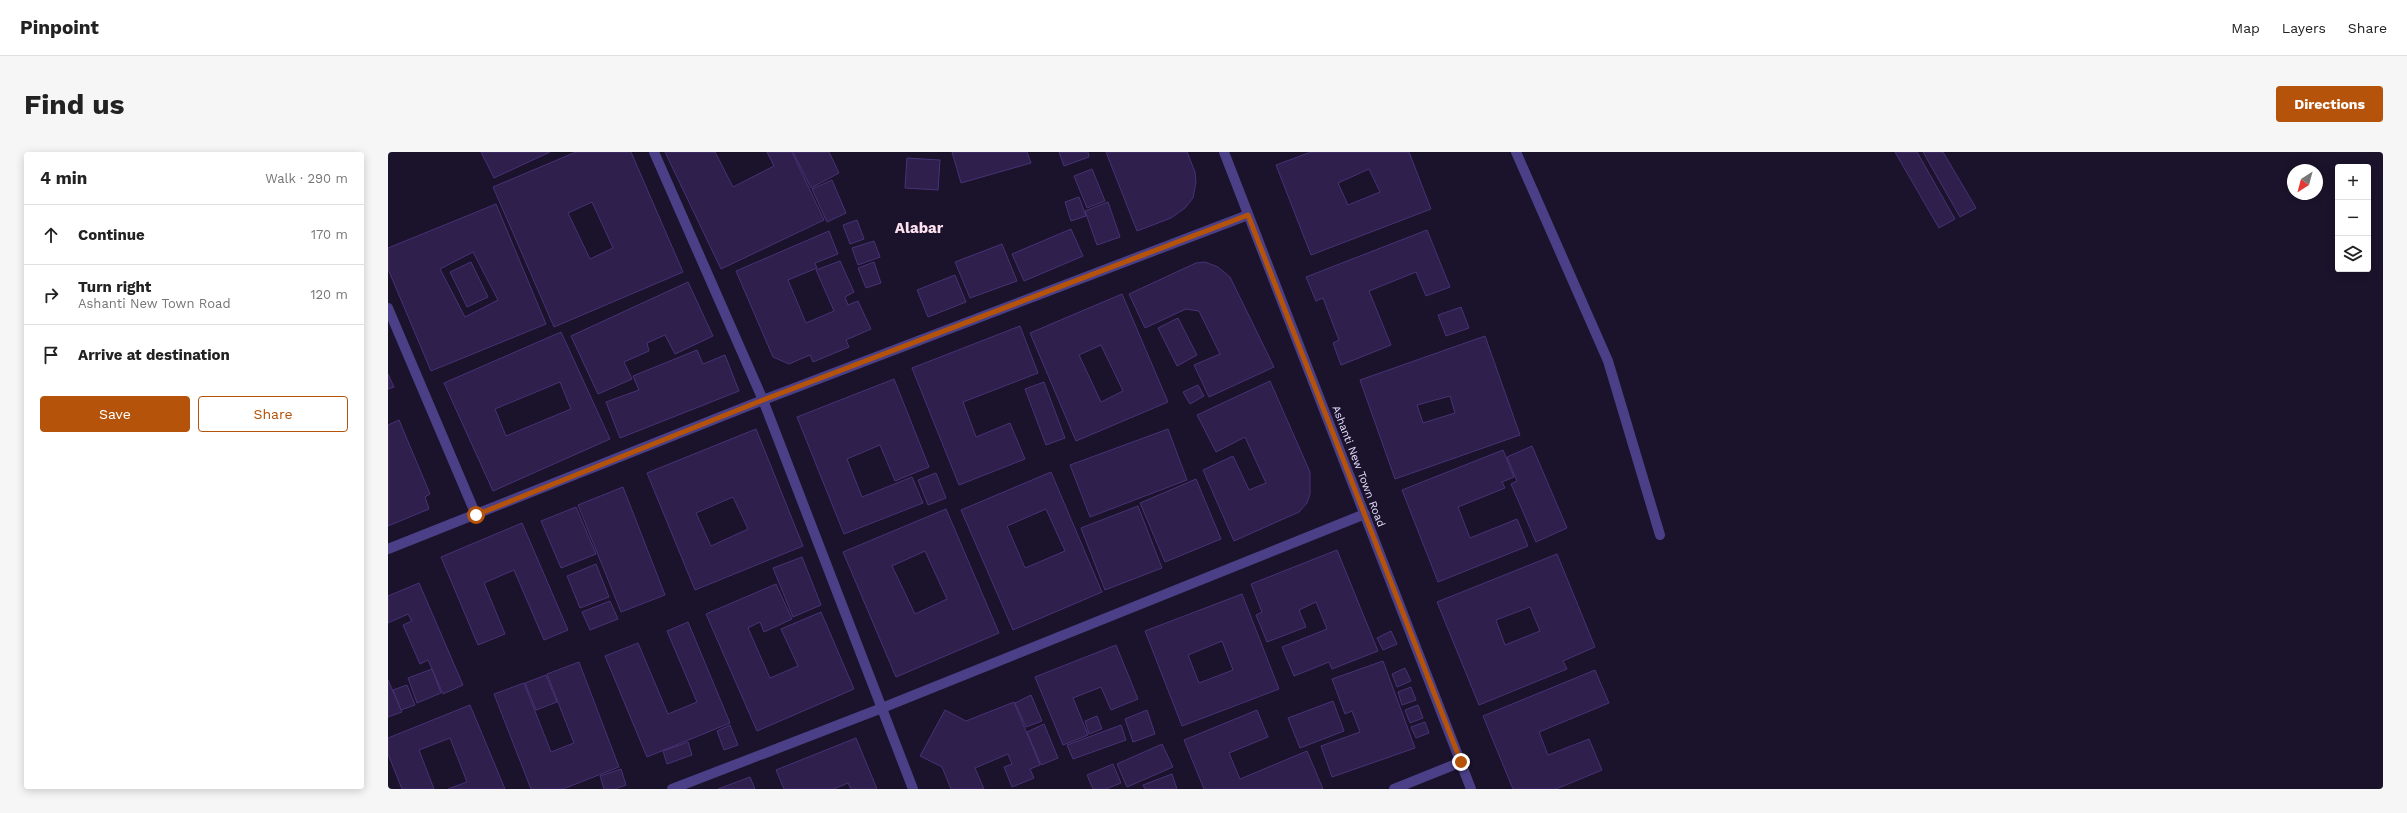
<!DOCTYPE html>
<html lang="en">
<head>
<meta charset="utf-8">
<style>
	body { margin:0; font-family:"Work Sans",sans-serif; background:#f6f6f6; color:#222 }
	.controls { position:absolute; right:12px; top:12px; display:grid; overflow:hidden; border-radius:4px; box-shadow:0 2px 10px #0003 }
	.controls button { width:36px; height:36px; display:grid; place-items:center; padding:0; border:0; border-bottom:1px solid #e0e0e0; background:#fff; color:#222; font:20px sans-serif }
	.compass { position:absolute; left:1899px; top:12px; width:36px; height:36px; border-radius:50%; background:#fff; box-shadow:0 2px 10px #0003; rotate:216deg }
	.stop { position:absolute; width:12px; height:12px; margin:-9px; border:3px solid #b45309; border-radius:50%; background:#fff }
	.stop.end { background:#b45309; border-color:#fff; box-shadow:0 1px 4px #0008 }
	.list { margin:0; padding:0; list-style:none }
	h2 { display:flex; justify-content:space-between; align-items:center; height:52px; margin:0; padding:0 16px; font-size:17px }
	h2 small { font-size:13px; font-weight:400; color:#767676 }
	.list li { display:grid; grid-template-columns:26px 1fr auto; gap:12px; align-items:center; box-sizing:border-box; height:60px; padding:0 16px; border-top:1px solid #e0e0e0 }
	.list b { display:block; font-size:15px; white-space:nowrap }
	.list p { margin:0; font-size:13px; white-space:nowrap; color:#767676 }
	.list em { font-size:13px; font-style:normal; color:#767676 }
	.actions { display:flex; gap:8px; padding:12px 16px }
	.actions a { flex:1; padding:9px 0; border:1px solid #b45309; border-radius:4px; text-align:center; font-size:14px; color:#b45309 }
	.actions .main { background:#b45309; color:#fff }
	.icon { flex:none; width:22px; height:22px; fill:none; stroke:currentColor; stroke-width:2; stroke-linecap:round; stroke-linejoin:round }
	.map { position:relative; flex:none; width:1995px; height:637px; overflow:hidden; border-radius:4px }
	header { display:flex; align-items:center; gap:24px; box-sizing:border-box; height:56px; padding:0 20px; background:#fff; border-bottom:1px solid #e0e0e0 }
	header strong { font-size:19px }
	nav { display:flex; gap:22px; margin-inline-start:auto; font-size:14px }
	.intro { display:flex; align-items:center; justify-content:space-between; box-sizing:border-box; height:96px; padding:0 24px }
	h1 { margin:0; font-size:28px }
	.button { padding:10px 18px; border-radius:4px; background:#b45309; color:#fff; font-size:14px; font-weight:700 }
	main { display:flex; gap:24px; padding:0 24px }
	aside { flex:1; background:#fff; border-radius:4px; box-shadow:0 2px 10px #0003 }
	.map>svg:first-child { display:block }
	.building { fill:#2e1f4c; stroke:#483276; fill-rule:evenodd }
	.lines { fill:none; stroke-linecap:round; stroke-linejoin:round }
	.minor { stroke:#4b4088; stroke-width:10 }
	.route { stroke:#b45309; stroke-width:5 }
	.labels { text-anchor:middle; stroke-width:3; stroke-linejoin:round; paint-order:stroke }
	.street-label { font-size:11px; fill:#e6defe; stroke:#1a132b }
	.district-label { font-size:15px; font-weight:bold; fill:#fee0ef; stroke:#1a132b }
</style>
</head>
<body>
<header>
<strong>Pinpoint</strong>
<nav><a>Map</a><a>Layers</a><a>Share</a></nav>
</header>
<div class="intro"><h1>Find us</h1><a class="button">Directions</a></div>
<main>
<aside>
<h2>4 min<small>Walk · 290 m</small></h2>
<ul class="list">
<li><svg class="icon" aria-label="ahead" viewBox="0 0 24 24"><path d="M12 20V5M6 11l6-6 6 6"/></svg><div><b>Continue</b></div><em>170 m</em></li>
<li><svg class="icon" aria-label="right" viewBox="0 0 24 24"><path d="M7 20v-9h11M14 6l5 5-5 5"/></svg><div><b>Turn right</b><p>Ashanti New Town Road</p></div><em>120 m</em></li>
<li><svg class="icon" aria-label="arrive" viewBox="0 0 24 24"><path d="M6 21V4h12l-3 4 3 4H6"/></svg><div><b>Arrive at destination</b></div></li>
</ul>
<div class="actions"><a class="main">Save</a><a>Share</a></div>
</aside>
<div class="map">
<svg width="1995" height="637" viewBox="0 0 1995 637">
	<rect width="100%" height="100%" fill="#1a132b"/>
	<g class="building">
		<polygon points="93,0 162,0 106,26"/>
		<path d="M188,0H243L295,120L166,175L105,35ZM204,50L225,96L202,107L180,61Z"/>
		<polygon points="277,0 327,0 345,35 386,14 379,0 404,0 436,68 333,117"/>
		<polygon points="405,0 441,0 451,21 423,36"/>
		<polygon points="564,0 639,0 643,11 573,31"/>
		<polygon points="671,0 700,0 701,5 676,14"/>
		<polygon points="718,0 799,0 807,20 808,30 805,46 797,56 783,66 749,79"/>
		<path d="M923,0H1021L1043,57L923,103L888,13ZM981,17L992,40L960,53L950,31Z"/>
		<polygon points="1507,0 1529,0 1567,67 1551,76"/>
		<polygon points="1535,0 1555,0 1588,56 1572,65"/>
		<polygon points="519,6 552,8 550,38 517,36"/>
		<polygon points="704,17 717,49 699,56 686,24"/>
		<polygon points="444,28 458,61 439,70 424,37"/>
		<polygon points="691,45 698,64 683,69 677,50"/>
		<polygon points="720,50 732,85 709,93 697,59"/>
		<path d="M108,52L158,172L43,219L0,117V96ZM85,100L110,148L77,165L52,117Z"/>
		<polygon points="469,68 476,87 462,92 455,73"/>
		<polygon points="683,77 695,104 636,129 624,102"/>
		<polygon points="1039,78 1062,135 1038,144 1028,120 981,139 1003,193 953,213 945,191 951,188 935,146 928,149 918,125"/>
		<polygon points="441,79 450,102 427,111 429,116 400,128 418,171 446,159 428,118 452,109 466,140 457,145 460,153 470,149 483,177 458,188 461,195 425,210 422,203 401,212 385,205 348,119"/>
		<polygon points="486,89 492,105 470,113 464,96"/>
		<polygon points="614,92 629,129 582,146 567,110"/>
		<polygon points="83,110 100,145 79,155 62,120"/>
		<polygon points="486,110 493,131 478,136 470,116"/>
		<polygon points="817,110 830,115 842,125 886,215 821,245 806,213 832,202 811,159 798,157 757,176 741,142 808,111"/>
		<polygon points="567,123 578,150 540,165 529,138"/>
		<polygon points="300,130 325,184 287,202 277,183 259,191 261,199 236,210 244,227 210,242 183,184"/>
		<path d="M734,142L780,250L688,289L642,181ZM713,193L735,239L713,250L691,203Z"/>
		<polygon points="1073,155 1081,176 1058,184 1050,163"/>
		<polygon points="790,166 809,203 789,214 770,176"/>
		<polygon points="632,174 650,221 575,250 588,285 622,271 637,307 571,333 524,216"/>
		<path d="M173,180L222,287L105,339L56,231ZM172,230L183,257L118,284L107,257Z"/>
		<path d="M1097,184L1132,283L1007,327L972,228ZM1062,244L1067,261L1035,271L1029,253Z"/>
		<polygon points="309,198 315,212 337,203 351,239 232,286 218,250 251,238 245,224"/>
		<polygon points="0,222 6,235 0,237"/>
		<polygon points="506,227 541,315 507,329 492,293 459,307 474,345 524,325 535,351 456,382 409,265"/>
		<polygon points="882,229 922,320 922,342 919,351 911,360 846,389 815,318 845,304 861,338 878,331 857,285 828,300 809,263"/>
		<polygon points="656,230 677,286 658,293 637,237"/>
		<polygon points="810,233 816,244 802,252 795,240"/>
		<polygon points="11,268 42,342 37,345 41,357 0,374 0,273"/>
		<path d="M368,277L415,394L307,438L259,321ZM345,345L360,377L323,394L308,361Z"/>
		<polygon points="780,277 799,328 702,365 682,313"/>
		<polygon points="1144,294 1179,376 1148,390 1123,332 1129,329 1119,305"/>
		<polygon points="1115,298 1126,325 1114,330 1117,336 1070,355 1082,386 1129,367 1140,394 1050,430 1014,338"/>
		<path d="M663,320L714,440L625,478L573,358ZM658,357L677,399L637,416L619,374Z"/>
		<polygon points="548,321 558,346 540,353 530,328"/>
		<polygon points="808,327 833,387 777,410 752,351"/>
		<polygon points="235,335 277,443 233,460 190,353"/>
		<polygon points="750,354 774,416 717,438 693,376"/>
		<polygon points="188,355 208,402 173,416 153,369"/>
		<path d="M558,357L611,481L508,525L455,400ZM537,399L559,447L527,462L504,414Z"/>
		<polygon points="134,371 180,478 156,488 126,418 96,431 117,482 90,493 53,405"/>
		<polygon points="949,398 990,499 944,517 941,510 906,524 894,495 939,477 928,450 911,458 918,475 879,490 868,463 874,460 863,432"/>
		<path d="M1169,402L1207,495L1175,509L1179,517L1091,553L1049,450ZM1142,455L1152,479L1117,493L1108,468Z"/>
		<polygon points="414,405 433,453 405,465 385,416"/>
		<polygon points="208,412 221,445 192,456 179,424"/>
		<polygon points="31,431 75,533 55,542 40,508 32,512 15,473 24,469 20,462 0,471 0,444"/>
		<polygon points="388,432 404,467 376,480 372,470 360,476 382,526 410,514 393,477 433,460 466,537 369,579 318,462"/>
		<path d="M854,442L891,537L794,574L757,479ZM834,489L845,518L811,531L800,503Z"/>
		<polygon points="222,449 230,467 202,478 194,460"/>
		<polygon points="300,470 342,571 259,605 217,504 250,491 280,562 309,550 279,479"/>
		<polygon points="1003,479 1009,492 995,498 989,486"/>
		<polygon points="728,493 750,547 723,558 713,535 685,546 700,583 675,593 647,525"/>
		<polygon points="995,509 1027,596 944,625 933,594 972,580 964,559 957,562 944,527"/>
		<polygon points="191,510 231,615 175,637 143,637 106,542 136,531 163,600 186,591 159,522"/>
		<polygon points="1017,516 1023,529 1009,535 1004,522"/>
		<polygon points="44,517 53,541 29,551 20,526"/>
		<polygon points="1207,518 1221,551 1151,580 1160,603 1201,587 1214,618 1168,637 1125,637 1095,564"/>
		<polygon points="158,523 169,550 148,558 137,531"/>
		<polygon points="0,528 14,560 0,565"/>
		<polygon points="19,533 27,553 13,558 5,538"/>
		<polygon points="1023,535 1028,548 1014,553 1010,540"/>
		<polygon points="643,543 654,569 638,575 627,551"/>
		<polygon points="945,549 956,579 912,596 900,566"/>
		<polygon points="626,550 652,613 642,617 646,626 624,635 616,615 624,612 620,602 587,616 596,637 563,637 554,615 532,604 557,558 578,569"/>
		<polygon points="82,553 117,637 60,637 79,630 62,586 31,598 46,637 14,637 0,602 0,586"/>
		<polygon points="1030,553 1035,566 1022,571 1017,558"/>
		<polygon points="759,558 767,582 745,590 737,567"/>
		<polygon points="869,558 880,585 841,601 852,627 919,599 935,637 816,637 796,588"/>
		<polygon points="709,564 714,577 701,582 697,569"/>
		<polygon points="1037,570 1041,581 1028,586 1023,575"/>
		<polygon points="656,572 670,606 653,613 639,580"/>
		<polygon points="342,573 350,593 336,598 329,579"/>
		<polygon points="733,573 738,588 685,607 679,593"/>
		<polygon points="468,586 489,637 463,637 460,631 446,637 396,637 388,618"/>
		<polygon points="300,590 304,603 279,612 275,599"/>
		<polygon points="774,592 785,615 739,635 729,612"/>
		<polygon points="725,612 733,631 718,637 705,637 699,623"/>
		<polygon points="233,617 238,633 227,637 216,637 212,624"/>
		<polygon points="784,622 789,637 757,637 755,633"/>
		<polygon points="362,625 367,637 330,637"/>
	</g>
	<g class="lines">
		<g class="minor">
			<polyline points="266,0 375,248 525,637"/>
			<polyline points="836,0 1083,637"/>
			<polyline points="1128,0 1220,209 1272,383"/>
			<polyline points="0,156 88,363"/>
			<polyline points="0,397 375,248 860,63"/>
			<polyline points="284,637 494,556 977,362"/>
			<polyline points="1006,637 1073,610"/>
		</g>
	</g>
	<g class="lines">
		<polyline class="route" points="88,363 375,248 860,63 1073,610"/>
	</g>
	<g class="labels">
		<g class="street-label">
			<text transform="translate(971 314) rotate(69)" y="4">Ashanti New Town Road</text>
		</g>
		<g class="district-label">
			<text x="531" y="81">Alabar</text>
		</g>
	</g>
</svg>
<div class="controls">
<button>+</button>
<button>−</button>
<button><svg class="icon" aria-label="layers" viewBox="0 0 24 24"><path d="M12 4l9 5-9 5-9-5zM3 14l9 5 9-5"/></svg></button>
</div>
<svg class="compass" viewBox="-18 -18 36 36"><path d="M0-13l5 13h-10z" fill="#e53935"/><path d="M0 13l5-13h-10z" fill="#767676"/></svg>
<div class="stop" style="left:88px;top:363px"></div>
<div class="stop end" style="left:1073px;top:610px"></div>
</div>
</main>
</body>
</html>
